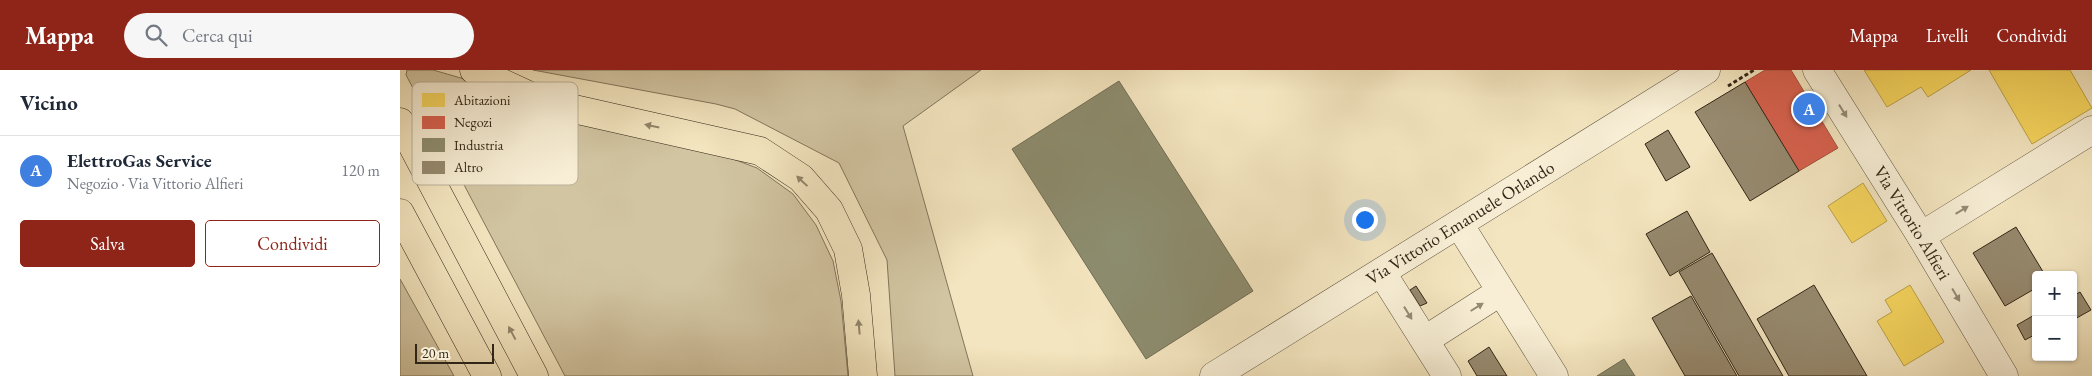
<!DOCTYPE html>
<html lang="it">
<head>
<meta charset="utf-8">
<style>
	body { margin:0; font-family:"EB Garamond",serif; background:#f6f6f7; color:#1f2937 }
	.controls { position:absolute; right:15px; bottom:15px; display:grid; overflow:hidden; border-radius:5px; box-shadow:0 1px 4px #0004 }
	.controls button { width:45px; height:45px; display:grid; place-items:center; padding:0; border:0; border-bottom:1px solid #e0e1e3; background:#fff; color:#1f2937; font:25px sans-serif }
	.scale { position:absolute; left:15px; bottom:12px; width:79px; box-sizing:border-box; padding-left:5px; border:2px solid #322617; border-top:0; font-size:14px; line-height:18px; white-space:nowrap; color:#322617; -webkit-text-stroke:4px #f7eed5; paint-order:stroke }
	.you { position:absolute; left:964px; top:149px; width:18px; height:18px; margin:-12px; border:4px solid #fff; border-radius:50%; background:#1a73e8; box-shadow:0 0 0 8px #1a73e833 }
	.badge { display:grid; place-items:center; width:32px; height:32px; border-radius:50%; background:#8f2418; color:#fff; font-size:16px; font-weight:700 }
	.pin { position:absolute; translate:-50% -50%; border:2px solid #fff; box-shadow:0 1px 5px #0006 }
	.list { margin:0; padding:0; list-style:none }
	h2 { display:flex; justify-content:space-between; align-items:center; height:65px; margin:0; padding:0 20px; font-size:21px }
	h2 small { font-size:16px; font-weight:400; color:#747a83 }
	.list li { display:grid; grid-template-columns:32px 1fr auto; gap:15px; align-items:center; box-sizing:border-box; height:70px; padding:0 20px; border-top:1px solid #e0e1e3 }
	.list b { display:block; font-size:19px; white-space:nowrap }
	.list p { margin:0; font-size:16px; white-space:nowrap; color:#747a83 }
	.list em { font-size:16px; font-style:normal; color:#747a83 }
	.actions { display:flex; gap:10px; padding:15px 20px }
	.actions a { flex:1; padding:11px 0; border:1px solid #8f2418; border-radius:5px; text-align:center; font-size:18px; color:#8f2418 }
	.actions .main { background:#8f2418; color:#fff }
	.icon { flex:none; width:28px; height:28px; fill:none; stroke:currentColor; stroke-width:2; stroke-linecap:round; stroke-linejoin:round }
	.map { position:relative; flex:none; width:1692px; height:306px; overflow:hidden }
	header { display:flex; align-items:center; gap:30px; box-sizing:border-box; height:70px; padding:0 25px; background:#8f2418; color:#fff }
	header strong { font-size:24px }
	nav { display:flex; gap:28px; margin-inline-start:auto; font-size:18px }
	.search { width:350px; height:45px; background:#f6f6f7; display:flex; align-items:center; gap:12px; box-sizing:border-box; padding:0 18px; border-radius:28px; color:#747a83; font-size:19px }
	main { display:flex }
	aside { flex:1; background:#fff }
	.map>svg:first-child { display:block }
	.green { fill:#d2c5a2; stroke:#82765c }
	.homes { fill:#f6d55c; stroke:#bba047 }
	.shops { fill:#d6604d; stroke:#a54f3d }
	.industry { fill:#8c8c6e; stroke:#716d54 }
	.building { fill:#96896e; stroke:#322617 }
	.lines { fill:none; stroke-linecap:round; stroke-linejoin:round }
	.minor-casing { stroke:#625641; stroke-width:29 }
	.highway-casing { stroke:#322617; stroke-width:29 }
	.path { stroke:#322617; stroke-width:3; stroke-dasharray:4 2.5; stroke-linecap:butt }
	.minor { stroke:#f7eed5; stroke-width:28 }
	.highway { stroke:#f3e5bf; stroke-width:28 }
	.oneway { fill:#948a76 }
	.oneway2 { fill:#92866b }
	.labels { text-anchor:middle; stroke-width:5; stroke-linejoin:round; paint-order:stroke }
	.street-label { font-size:18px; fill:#322617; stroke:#f7eed5 }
	.key { fill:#f7eed5; stroke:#bcb29c; stroke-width:1 }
	.key-label { font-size:14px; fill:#322617 }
</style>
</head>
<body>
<header>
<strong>Mappa</strong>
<div class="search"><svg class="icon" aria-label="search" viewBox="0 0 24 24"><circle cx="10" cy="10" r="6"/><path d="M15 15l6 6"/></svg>Cerca qui</div>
<nav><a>Mappa</a><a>Livelli</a><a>Condividi</a></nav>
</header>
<main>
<aside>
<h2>Vicino<small></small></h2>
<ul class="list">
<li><span class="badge" style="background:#3f7fe0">A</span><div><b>ElettroGas Service</b><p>Negozio · Via Vittorio Alfieri</p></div><em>120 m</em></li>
</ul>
<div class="actions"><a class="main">Salva</a><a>Condividi</a></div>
</aside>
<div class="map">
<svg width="1692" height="306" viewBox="0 0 1692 306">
	<rect width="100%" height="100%" fill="#f3e5bf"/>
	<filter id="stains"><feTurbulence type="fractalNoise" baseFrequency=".004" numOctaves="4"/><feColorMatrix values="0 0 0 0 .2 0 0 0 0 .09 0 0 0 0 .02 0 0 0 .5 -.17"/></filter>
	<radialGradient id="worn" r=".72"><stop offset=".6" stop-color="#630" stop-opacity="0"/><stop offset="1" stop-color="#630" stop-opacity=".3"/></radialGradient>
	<g class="green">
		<polygon points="7,0 33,0 304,78 357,98 393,124 416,155 433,191 441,231 448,306 165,306 6,5"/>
		<polygon points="133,0 581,0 503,56 573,306 495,306 487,190 439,93 335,39 316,34"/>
		<polygon points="0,209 54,306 0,306"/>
	</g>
	<g class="homes">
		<polygon points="1464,0 1571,0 1528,27 1521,17 1487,37"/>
		<polygon points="1589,0 1670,0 1692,38 1632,74"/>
		<polygon points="1463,113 1487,151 1452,173 1428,136"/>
		<polygon points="1510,215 1544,272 1504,296 1477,251 1492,242 1485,230"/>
	</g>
	<polygon class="shops" points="1365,0 1391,0 1438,78 1399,101 1345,12"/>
	<g class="industry">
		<polygon points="719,11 853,221 746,289 612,79"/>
		<polygon points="1224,289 1235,306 1197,306"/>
	</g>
	<g class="building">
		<polygon points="1345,12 1399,101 1350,131 1295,42"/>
		<polygon points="1268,60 1290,97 1266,111 1245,74"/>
		<polygon points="1287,141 1310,182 1270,206 1246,164"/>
		<polygon points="1616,157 1645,205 1636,205 1636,218 1605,236 1573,183"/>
		<polygon points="1312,183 1383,306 1339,306 1279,202"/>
		<polygon points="1414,215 1467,306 1389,306 1357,249"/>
		<polygon points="1016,216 1027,233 1020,236 1010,220"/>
		<polygon points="1680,222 1691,240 1673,250 1673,226"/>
		<polygon points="1291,226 1337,306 1285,306 1252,248"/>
		<polygon points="1636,244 1636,264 1625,270 1617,255"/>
		<polygon points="1089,277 1107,306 1077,306 1068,291"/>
	</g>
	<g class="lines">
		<defs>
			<g id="minor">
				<path id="s1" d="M1417,0L1521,166L1604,306"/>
				<polyline points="1059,154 1154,306"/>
				<polyline points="1521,166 1692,60"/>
				<polyline points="982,203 1047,306"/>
				<polyline points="1025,270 1100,222"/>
				<path id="s2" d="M814,306L1306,0"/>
			</g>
			<g id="highway">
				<polyline points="74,0 143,32 360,81 401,108 429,140 448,179 456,225 463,306"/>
				<polyline points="0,52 134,306"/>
				<polyline points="0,143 87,306"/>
			</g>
		</defs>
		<use href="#minor" class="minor-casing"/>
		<use href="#highway" class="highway-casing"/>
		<polyline class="path" points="1328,16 1354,0"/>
		<use href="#minor" class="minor"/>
		<use href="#highway" class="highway"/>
	</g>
	<defs><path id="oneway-solid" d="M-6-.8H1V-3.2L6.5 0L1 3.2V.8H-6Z" transform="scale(1.25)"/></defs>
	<g class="oneway">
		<use href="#oneway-solid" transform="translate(1443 41) rotate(58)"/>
		<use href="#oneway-solid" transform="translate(1562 140) rotate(-31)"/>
		<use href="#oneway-solid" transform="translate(1556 225) rotate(59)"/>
		<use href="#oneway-solid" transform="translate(1077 237) rotate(-32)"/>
		<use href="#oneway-solid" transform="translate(1008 243) rotate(58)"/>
	</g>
	<g class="oneway2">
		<use href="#oneway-solid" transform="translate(252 56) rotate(-168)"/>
		<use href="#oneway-solid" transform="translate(402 111) rotate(-137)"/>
		<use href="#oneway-solid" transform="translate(459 257) rotate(-95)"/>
		<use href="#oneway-solid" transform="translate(112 263) rotate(-118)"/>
	</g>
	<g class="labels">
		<g class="street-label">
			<text dy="6" stroke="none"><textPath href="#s2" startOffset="290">Via Vittorio Emanuele Orlando</textPath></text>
			<text dy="6" stroke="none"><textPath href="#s1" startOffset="180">Via Vittorio Alfieri</textPath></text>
		</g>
	</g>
	<rect x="12" y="12" width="166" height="103" rx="8" class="key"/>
	<rect x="22" y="23" width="23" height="14" fill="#f6d55c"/>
	<rect x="22" y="46" width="23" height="13" fill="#d6604d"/>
	<rect x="22" y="68" width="23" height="14" fill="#8c8c6e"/>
	<rect x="22" y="91" width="23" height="13" fill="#96896e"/>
	<g class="key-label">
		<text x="54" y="35">Abitazioni</text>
		<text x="54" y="57">Negozi</text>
		<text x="54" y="80">Industria</text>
		<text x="54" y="102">Altro</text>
	</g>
	<rect width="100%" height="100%" filter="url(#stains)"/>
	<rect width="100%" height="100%" fill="url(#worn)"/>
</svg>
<div class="controls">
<button>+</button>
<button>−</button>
</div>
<div class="scale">20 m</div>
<div class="you"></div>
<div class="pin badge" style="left:1409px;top:39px;background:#3f7fe0">A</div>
</div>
</main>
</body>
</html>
